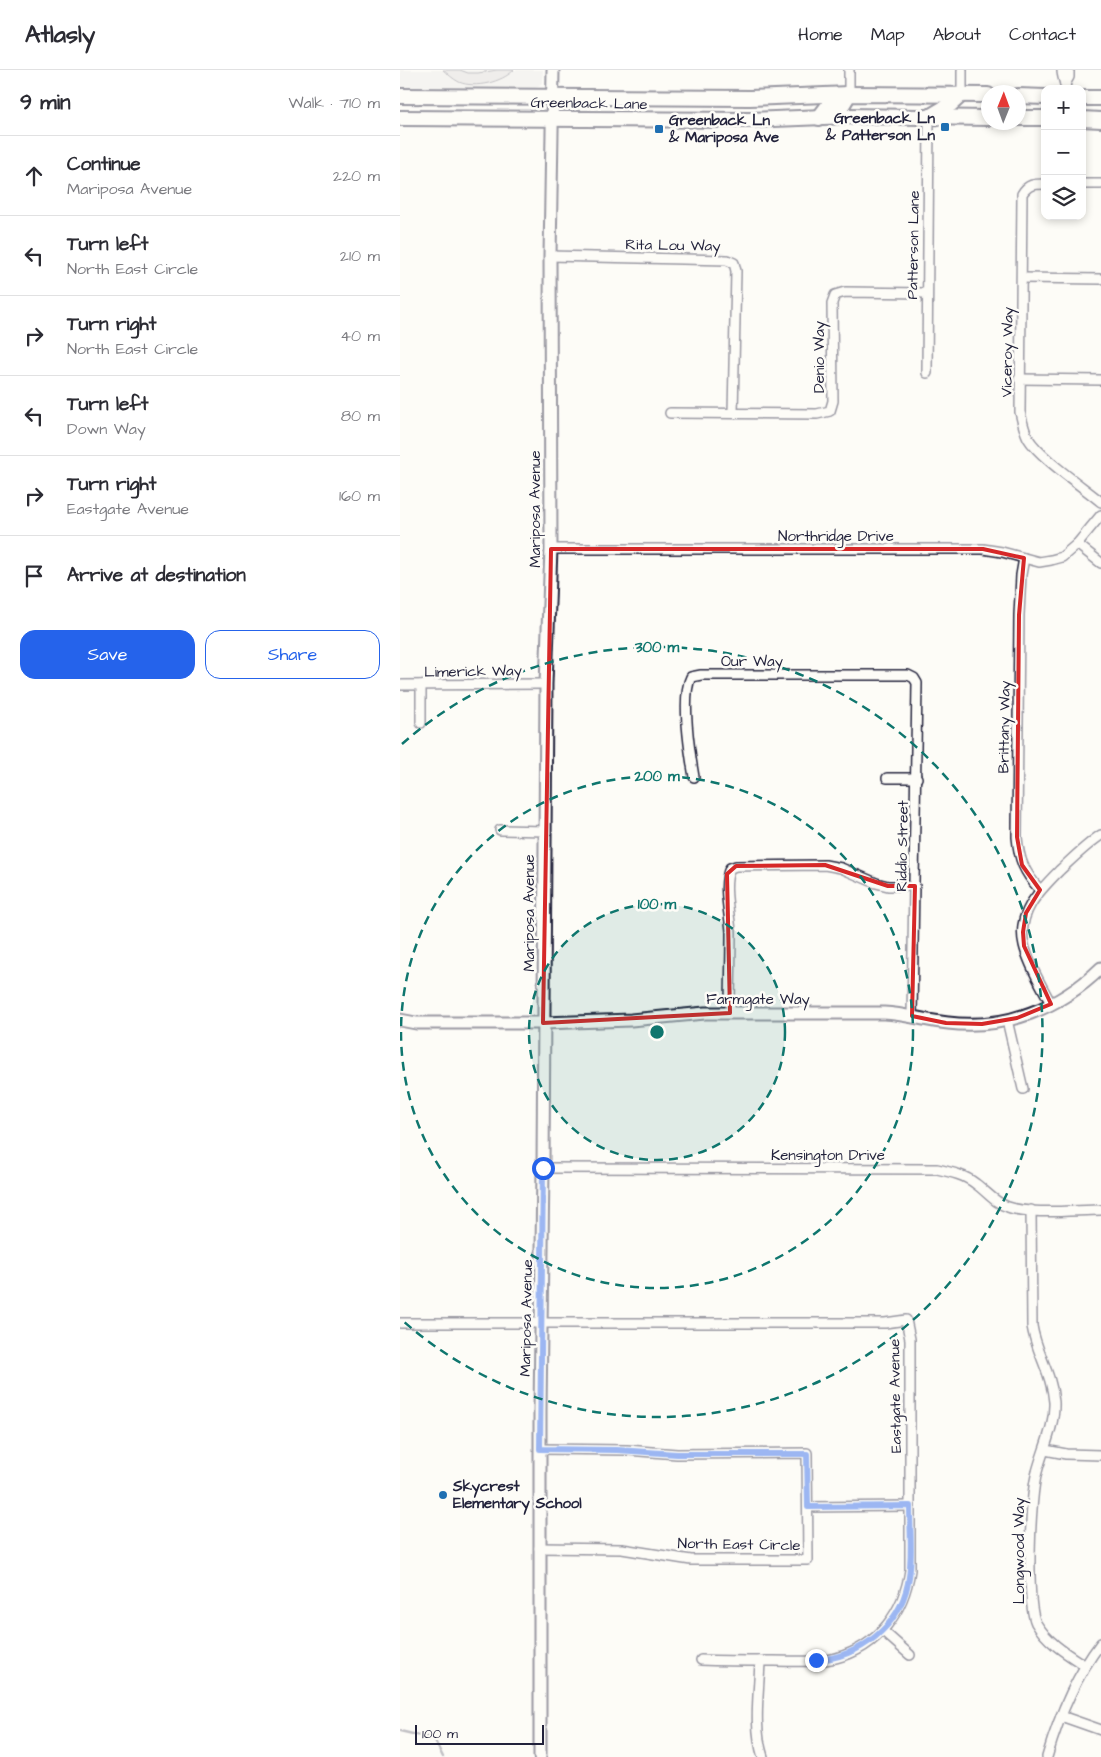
<!DOCTYPE html>
<html lang="en">
<head>
<meta charset="utf-8">
<style>
	body { margin:0; font-family:"Architects Daughter",sans-serif; background:#f2f2f3; color:#2b2b33 }
	.controls { position:absolute; right:15px; top:15px; display:grid; overflow:hidden; border-radius:10px; box-shadow:0 2px 8px #0003 }
	.controls button { width:45px; height:45px; display:grid; place-items:center; padding:0; border:0; border-bottom:1px solid #e1e1e2; background:#fff; color:#2b2b33; font:25px sans-serif }
	.compass { position:absolute; left:581px; top:15px; width:45px; height:45px; border-radius:50%; background:#fff; box-shadow:0 2px 8px #0003; rotate:1deg }
	.scale { position:absolute; left:15px; bottom:12px; width:129px; box-sizing:border-box; padding-left:5px; border:2px solid #22223b; border-top:0; font-size:14px; line-height:18px; white-space:nowrap; color:#22223b; -webkit-text-stroke:4px #fdfcf7; paint-order:stroke }
	.stop { position:absolute; width:15px; height:15px; margin:-11px; border:4px solid #2563eb; border-radius:50%; background:#fff }
	.stop.end { background:#2563eb; border-color:#fff; box-shadow:0 1px 5px #0008 }
	.list { margin:0; padding:0; list-style:none }
	h2 { display:flex; justify-content:space-between; align-items:center; height:65px; margin:0; padding:0 20px; font-size:21px }
	h2 small { font-size:16px; font-weight:400; color:#7c7c81 }
	.list li { display:grid; grid-template-columns:32px 1fr auto; gap:15px; align-items:center; box-sizing:border-box; height:80px; padding:0 20px; border-top:1px solid #e1e1e2 }
	.list b { display:block; font-size:19px; white-space:nowrap }
	.list p { margin:0; font-size:16px; white-space:nowrap; color:#7c7c81 }
	.list em { font-size:16px; font-style:normal; color:#7c7c81 }
	.actions { display:flex; gap:10px; padding:15px 20px }
	.actions a { flex:1; padding:11px 0; border:1px solid #2563eb; border-radius:15px; text-align:center; font-size:18px; color:#2563eb }
	.actions .main { background:#2563eb; color:#fff }
	.icon { flex:none; width:28px; height:28px; fill:none; stroke:currentColor; stroke-width:2; stroke-linecap:round; stroke-linejoin:round }
	.map { position:relative; flex:none; width:701px; height:1687px; overflow:hidden }
	header { display:flex; align-items:center; gap:30px; box-sizing:border-box; height:70px; padding:0 25px; background:#fff; border-bottom:1px solid #e1e1e2 }
	header strong { font-size:24px }
	nav { display:flex; gap:28px; margin-inline-start:auto; font-size:18px }
	main { display:flex }
	aside { flex:1; background:#fff }
	.map>svg:first-child { display:block }
	.built { fill:#ecece9 }
	.grass { fill:#dddcdb; stroke:#807f8b }
	.lines { fill:none; stroke-linecap:round; stroke-linejoin:round }
	.stream { stroke:#787885; stroke-width:2.5 }
	.minor-casing { stroke:#22223b; stroke-width:12 }
	.tertiary-casing { stroke:#22223b; stroke-width:15 }
	.primary-casing { stroke:#22223b; stroke-width:18 }
	.minor { stroke:#fdfcf7; stroke-width:9 }
	.tertiary { stroke:#fdfcf7; stroke-width:11 }
	.primary { stroke:#fdfcf7; stroke-width:14 }
	.route { stroke:#2563eb; stroke-width:6 }
	.marked { fill:none; stroke:#d62828; stroke-width:4; stroke-linejoin:round }
	.ring { fill:none; stroke:#0f766e; stroke-width:2.5; stroke-dasharray:9 6 }
	.poi-dot { fill:#1f6fb2; stroke:#fdfcf7; stroke-width:2 }
	.labels { text-anchor:middle; stroke-width:5; stroke-linejoin:round; paint-order:stroke }
	.street-label { font-size:15px; fill:#22223b; stroke:#fdfcf7 }
	.poi-label { font-size:15px; font-weight:bold; fill:#22223b; stroke:#fdfcf7; text-anchor:start }
	.centre { fill:#0f766e; stroke:#fdfcf7; stroke-width:2.5 }
	.ring-label { font-size:15px; text-anchor:middle; font-weight:bold; fill:#0f766e; stroke:#fdfcf7; stroke-width:5; stroke-linejoin:round; paint-order:stroke }
</style>
</head>
<body>
<header>
<strong>Atlasly</strong>
<nav><a>Home</a><a>Map</a><a>About</a><a>Contact</a></nav>
</header>
<main>
<aside>
<h2>9 min<small>Walk · 710 m</small></h2>
<ul class="list">
<li><svg class="icon" aria-label="ahead" viewBox="0 0 24 24"><path d="M12 20V5M6 11l6-6 6 6"/></svg><div><b>Continue</b><p>Mariposa Avenue</p></div><em>220 m</em></li>
<li><svg class="icon" aria-label="left" viewBox="0 0 24 24"><path d="M17 20v-9H6M10 6l-5 5 5 5"/></svg><div><b>Turn left</b><p>North East Circle</p></div><em>210 m</em></li>
<li><svg class="icon" aria-label="right" viewBox="0 0 24 24"><path d="M7 20v-9h11M14 6l5 5-5 5"/></svg><div><b>Turn right</b><p>North East Circle</p></div><em>40 m</em></li>
<li><svg class="icon" aria-label="left" viewBox="0 0 24 24"><path d="M17 20v-9H6M10 6l-5 5 5 5"/></svg><div><b>Turn left</b><p>Down Way</p></div><em>80 m</em></li>
<li><svg class="icon" aria-label="right" viewBox="0 0 24 24"><path d="M7 20v-9h11M14 6l5 5-5 5"/></svg><div><b>Turn right</b><p>Eastgate Avenue</p></div><em>160 m</em></li>
<li><svg class="icon" aria-label="arrive" viewBox="0 0 24 24"><path d="M6 21V4h12l-3 4 3 4H6"/></svg><div><b>Arrive at destination</b></div></li>
</ul>
<div class="actions"><a class="main">Save</a><a>Share</a></div>
</aside>
<div class="map">
<svg width="701" height="1687" viewBox="0 0 701 1687">
	<rect width="100%" height="100%" fill="#fdfcf7"/>
	<filter id="ink" filterUnits="userSpaceOnUse"><feTurbulence type="fractalNoise" baseFrequency=".02" numOctaves="2"/><feDisplacementMap in="SourceGraphic" scale="10" xChannelSelector="R" yChannelSelector="G"/><feConvolveMatrix kernelMatrix="1 2 1 2 8 2 1 2 1" color-interpolation-filters="sRGB"/></filter>
	<g filter="url(#ink)">
		<polygon class="built" points="0,0 143,0 142,13 132,21 0,20"/>
		<path class="grass" d="M43,0H60L68,3H78L97,0H114C102,12 75,19 59,12C53,9 48,4 43,0Z"/>
		<g class="lines">
			<polyline class="stream" points="0,1661 34,1669 43,1687"/>
			<defs>
				<g id="minor">
					<path d="M662,0C662,7 665,12 666,19"/>
					<polyline points="665,14 669,7 669,0"/>
					<polyline points="449,24 449,0"/>
					<polyline points="562,24 562,0"/>
					<path d="M645,114C634,114 628,114 622,124L620,342C622,351 624,360 628,368C639,387 683,417 701,432"/>
					<polyline points="682,114 701,114"/>
					<polyline points="150,186 327,190 334,193 336,201 333,343"/>
					<polyline points="622,208 701,209"/>
					<polyline points="527,303 529,47"/>
					<polyline points="619,309 701,310"/>
					<polyline points="270,343 417,344 430,341 433,331 432,233 435,225 445,222 526,223"/>
					<polyline points="677,474 701,493"/>
					<polyline points="151,479 583,479 602,482 639,492 651,490 662,487 677,474 701,445"/>
					<path d="M624,488L621,505L619,545L617,767C619,790 624,802 640,820"/>
					<polyline points="0,615 146,614"/>
					<polyline points="21,653 21,615"/>
					<path d="M294,707C290,684 281,626 291,607L301,605H508L514,608L517,613L512,946"/>
					<polyline points="487,708 517,708"/>
					<polyline points="100,760 145,761"/>
					<path d="M651,934C642,916 629,896 624,875C616,843 640,820 660,800C673,788 686,775 701,765"/>
					<path d="M330,943C330,916 331,889 331,862C330,844 322,815 330,798L336,796L425,795L441,798L476,813L488,816H515"/>
					<polyline points="607,950 623,1019"/>
					<path d="M143,1098L537,1099C551,1102 565,1105 576,1114C587,1122 595,1133 608,1137C630,1145 676,1140 701,1140"/>
					<path d="M631,1140L632,1256C636,1282 652,1304 654,1332C655,1356 643,1379 637,1402C630,1426 626,1533 636,1553C647,1572 667,1584 684,1595"/>
					<path d="M0,1253H485L506,1250L510,1269V1500C504,1542 478,1577 436,1588C416,1593 394,1591 374,1591C350,1591 325,1591 301,1590"/>
					<polyline points="645,1380 666,1384 701,1385"/>
					<polyline points="408,1437 510,1436"/>
					<polyline points="139,1478 222,1479 291,1490 408,1490 407,1383 277,1384 227,1380 140,1379"/>
					<polyline points="483,1561 510,1585"/>
					<path d="M360,1591C359,1622 353,1657 363,1687"/>
					<polyline points="661,1646 701,1660"/>
					<path d="M647,1687C659,1646 675,1607 701,1573"/>
				</g>
				<g id="tertiary">
					<path d="M0,950L16,953H143L231,950L305,943H484C506,944 526,951 548,953C605,960 660,938 701,898"/>
					<polyline points="140,1687 140,1341 143,1098 146,614 151,479 150,186 153,0"/>
				</g>
				<g id="primary">
					<polyline points="0,26 350,28 449,24 588,25"/>
					<polyline points="618,26 645,27"/>
					<polyline points="682,28 701,28"/>
					<polyline points="529,47 551,34 562,24"/>
					<polyline points="0,48 349,50 448,46 588,48"/>
					<polyline points="419,48 428,36 443,34 449,24"/>
					<polyline points="618,48 645,48"/>
					<polyline points="682,49 701,50"/>
				</g>
			</defs>
			<use href="#minor" class="minor-casing"/>
			<use href="#tertiary" class="tertiary-casing"/>
			<use href="#primary" class="primary-casing"/>
			<use href="#minor" class="minor"/>
			<use href="#tertiary" class="tertiary"/>
			<use href="#primary" class="primary"/>
		</g>
	</g>
	<g class="lines" filter="url(#ink)">
		<path class="route" d="M143,1098L140,1379L217,1380L277,1384H407L408,1437L510,1436C510,1461 513,1488 508,1513C499,1557 460,1587 416,1590"/>
	</g>
	<path d="M0 0H701V1687H0ZM151,479H583L624,488L619,545L617,767L622,795L640,820L626,843L623,862L624,876L651,934L617,948L582,954L546,953L512,946L515,816H488L425,795L336,796L327,804L330,943L143,953Z" fill="#fdfcf7" fill-opacity=".55" fill-rule="evenodd"/>
	<path class="marked" d="M151,479H583L624,488L619,545L617,767L622,795L640,820L626,843L623,862L624,876L651,934L617,948L582,954L546,953L512,946L515,816H488L425,795L336,796L327,804L330,943L143,953Z"/>
	<circle cx="257" cy="962" r="128" fill="#0f766e" fill-opacity=".12"/>
	<g class="ring">
		<circle cx="257" cy="962" r="128"/>
		<circle cx="257" cy="962" r="256"/>
		<path d="M2 674A385 385 0 1 1 2 1250"/>
	</g>
	<g class="poi-dot">
		<rect x="540" y="52" width="10" height="10" rx="2.5"/>
		<rect x="254" y="54" width="10" height="10" rx="2.5"/>
		<circle cx="43" cy="1425" r="5"/>
	</g>
	<g class="labels">
		<g class="street-label">
			<text transform="translate(189 33) rotate(1)" y="5">Greenback Lane</text>
			<text transform="translate(273 175) rotate(1)" y="5">Rita Lou Way</text>
			<text transform="translate(513 175) rotate(-89)" y="5">Patterson Lane</text>
			<text transform="translate(607 282) rotate(-89)" y="5">Viceroy Way</text>
			<text transform="translate(419 287) rotate(-90)" y="5">Denio Way</text>
			<text transform="translate(135 439) rotate(-90)" y="5">Mariposa Avenue</text>
			<text x="436" y="471">Northridge Drive</text>
			<text x="352" y="596">Our Way</text>
			<text transform="translate(73 601) rotate(-1)" y="5">Limerick Way</text>
			<text transform="translate(604 657) rotate(-89)" y="5">Brittany Way</text>
			<text transform="translate(502 776) rotate(-89)" y="5">Riddio Street</text>
			<text transform="translate(129 843) rotate(-90)" y="5">Mariposa Avenue</text>
			<text x="358" y="934">Farmgate Way</text>
			<text x="428" y="1090">Kensington Drive</text>
			<text transform="translate(126 1248) rotate(-89)" y="5">Mariposa Avenue</text>
			<text transform="translate(495 1326) rotate(-91)" y="5">Eastgate Avenue</text>
			<text transform="translate(339 1474) rotate(1)" y="5">North East Circle</text>
			<text transform="translate(619 1481) rotate(-90)" y="5">Longwood Way</text>
		</g>
		<g class="poi-label">
			<text x="535" y="53" text-anchor="end">Greenback Ln<tspan x="535" dy="17">&amp; Patterson Ln</tspan></text>
			<text x="269" y="55">Greenback Ln<tspan x="269" dy="17">&amp; Mariposa Ave</tspan></text>
			<text x="53" y="1421">Skycrest<tspan x="53" dy="17">Elementary School</tspan></text>
		</g>
	</g>
	<circle cx="257" cy="962" r="8" class="centre"/>
	<g class="ring-label">
		<text x="257" y="582">300 m</text>
		<text x="257" y="711">200 m</text>
		<text x="257" y="839">100 m</text>
	</g>
</svg>
<div class="controls">
<button>+</button>
<button>−</button>
<button><svg class="icon" aria-label="layers" viewBox="0 0 24 24"><path d="M12 4l9 5-9 5-9-5zM3 14l9 5 9-5"/></svg></button>
</div>
<svg class="compass" viewBox="-18 -18 36 36"><path d="M0-13l5 13h-10z" fill="#e53935"/><path d="M0 13l5-13h-10z" fill="#7c7c81"/></svg>
<div class="scale">100 m</div>
<div class="stop" style="left:143px;top:1098px"></div>
<div class="stop end" style="left:416px;top:1590px"></div>
</div>
</main>
</body>
</html>
